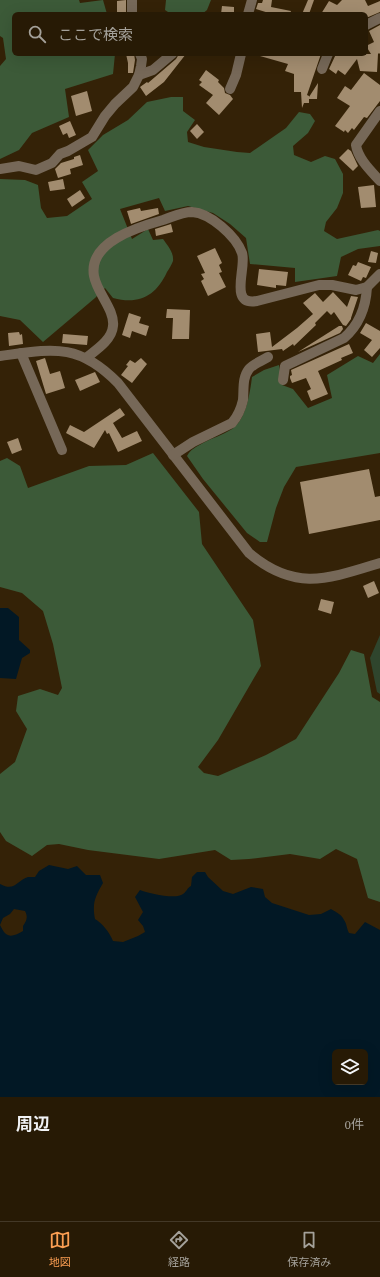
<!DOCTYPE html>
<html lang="ja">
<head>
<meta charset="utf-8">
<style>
	body { margin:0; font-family:"Source Serif 4","Noto Sans JP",serif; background:#332713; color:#f1f3f6 }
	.controls { position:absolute; right:12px; bottom:12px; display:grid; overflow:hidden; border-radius:6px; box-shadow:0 4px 16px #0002 }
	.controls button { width:36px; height:36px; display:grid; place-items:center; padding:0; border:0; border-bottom:1px solid #433827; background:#271a05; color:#f1f3f6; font:20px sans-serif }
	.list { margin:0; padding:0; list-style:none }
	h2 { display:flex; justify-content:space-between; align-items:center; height:52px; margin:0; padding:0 16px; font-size:17px }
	h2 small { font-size:13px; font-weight:400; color:#a4a19a }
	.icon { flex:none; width:22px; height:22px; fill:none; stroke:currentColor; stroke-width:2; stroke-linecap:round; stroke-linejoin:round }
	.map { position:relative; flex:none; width:380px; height:1097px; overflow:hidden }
	.search { position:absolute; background:#271a05; box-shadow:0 4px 16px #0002; left:12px; right:12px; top:12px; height:44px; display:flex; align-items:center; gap:10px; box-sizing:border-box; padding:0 14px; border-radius:6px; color:#a4a19a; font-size:15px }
	.sheet { height:124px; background:#271a05 }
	nav { display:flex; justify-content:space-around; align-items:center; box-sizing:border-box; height:56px; border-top:1px solid #433827; background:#271a05; font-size:11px; color:#a4a19a }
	nav a { display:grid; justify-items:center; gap:2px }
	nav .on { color:#fb9e52 }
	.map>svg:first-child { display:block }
	.green { fill:#2f452d }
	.forest { fill:#3c5a38 }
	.water { fill:#021825; fill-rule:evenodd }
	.building { fill:#a28c6f }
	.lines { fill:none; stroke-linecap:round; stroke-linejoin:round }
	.minor { stroke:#766858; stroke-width:10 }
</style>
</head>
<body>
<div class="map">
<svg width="380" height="1097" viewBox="0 0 380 1097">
	<rect width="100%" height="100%" fill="#342207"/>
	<polygon class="green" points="380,635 380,694 377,692 370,658"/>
	<g class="forest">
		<polygon points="0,0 79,0 80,3 103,0 107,14 14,14 14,54 115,54 113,74 65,89 69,117 32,133 19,150 0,159 0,66 6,59 3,38 0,36"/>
		<polygon points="166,0 211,0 207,10 202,14 171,14 165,10"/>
		<path d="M171,97H183V111L195,120L187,132L188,142L204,147L237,152L250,153L286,128L299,112L310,114L315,121L308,133L293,146L294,155L311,162L325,156L335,159L343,174V193L337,208L326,222L324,231L337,239L378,230L380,231V246L358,249L341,257L337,276L295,282V268L250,264L246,238L230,224L213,213L188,206L165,211L159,198L120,209L132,239L148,229L153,240L163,239C167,245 174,252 173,261C172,264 169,269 167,272C156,296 139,305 113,298L105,288L95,298L43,342L20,320L0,316V179L25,180L38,185L41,208L47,218L67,216L92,199L82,182L98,171L88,150L103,135L128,120L147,102Z"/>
		<path d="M380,354V453L296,467L284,487L276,508L267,542H260L247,533L203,479L187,456C191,449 196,447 203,443C212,438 223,435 232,429C246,420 250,393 252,377L264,370L279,365L282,385L293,389L308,408L332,398L327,375L358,356L373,363Z"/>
		<polygon points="153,453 199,512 202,544 253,620 261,666 218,740 198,767 204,773 218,776 266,755 296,739 339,673 351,650 364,654 372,697 380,702 380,902 368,898 357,859 336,849 320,859 290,854 249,859 231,860 215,850 159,859 88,850 59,844 47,845 32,856 6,841 0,832 0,774 15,762 27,729 16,711 18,696 40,689 58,695 62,688 53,644 43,611 22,593 0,587 0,461 7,458 20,466 28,488 89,466 126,465"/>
	</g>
	<g class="water">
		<polygon points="0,608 8,608 19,617 19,640 30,650 30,653 22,658 16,679 0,678"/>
		<path d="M49,865L68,869L77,866L86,875H100L103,883C95,897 92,903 95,919C102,923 110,933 113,941L123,942L138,936L145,932L143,926L138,920L143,912L135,897L140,890C148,893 176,900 183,894C187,891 187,888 191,886L192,877L197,872H205L208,877L223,891L233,894L251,887L263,889L265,897L272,903L309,915L321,914L331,909C336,912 342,915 344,920C347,924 346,927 349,933L355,934L365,922L380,930V1097H0V884C15,892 16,881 28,877C30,877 33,877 35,877L39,871ZM14,909L25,911C28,917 27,920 23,926V931C11,938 6,938 0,925L3,918L10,914ZM335,1052H365V1082H335Z"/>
	</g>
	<g class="building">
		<polygon points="126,0 126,14 117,14 117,1"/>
		<polygon points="263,0 272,0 271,7 291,11 290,14 272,14 256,9 258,3 262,3"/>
		<polygon points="308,0 314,0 309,14 302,14"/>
		<polygon points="342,0 365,0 368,6 380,1 380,12 366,18 366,14 321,14 329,1 337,5"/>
		<polygon points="222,6 234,7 234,14 221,14"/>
		<polygon points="380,25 380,54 379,53 378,54 377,72 360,71 357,59 345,75 338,70 336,74 329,69 336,54 371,54 366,46 374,42 369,31"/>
		<polygon points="126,54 134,54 135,60 133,73 128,73 128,63"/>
		<polygon points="179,54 186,54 164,82 146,96 140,87 147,82 148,83 176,59"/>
		<polygon points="260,54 321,54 307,95 309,96 309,97 318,83 317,99 309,99 309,103 304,103 302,108 301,92 294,92 294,74 285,71 288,64 260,56"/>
		<polygon points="206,70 219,80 218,82 224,88 225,93 230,95 233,99 219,115 206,103 213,95 199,85 202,82 199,80"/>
		<polygon points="364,73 380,85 380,101 367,118 364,117 354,130 352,128 348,133 345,130 344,132 335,126 350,106 337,98 345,86 351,90"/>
		<polygon points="87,91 92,111 76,116 71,96"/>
		<polygon points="70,121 76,135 69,138 67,133 63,135 59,126"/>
		<polygon points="197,124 204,132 197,139 190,131"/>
		<polygon points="348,149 351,151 358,166 353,171 339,158"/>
		<polygon points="80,155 83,165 70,169 71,174 58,178 55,169 61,163 74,159 74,157"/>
		<polygon points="63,179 65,189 50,191 48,182"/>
		<polygon points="374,185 376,207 361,208 358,187"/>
		<polygon points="80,190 85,198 72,207 67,199"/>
		<polygon points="140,208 141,211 158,208 159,214 131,224 127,211"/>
		<polygon points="171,224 173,232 156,236 155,229"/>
		<polygon points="215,248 222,263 219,265 222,272 219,273 226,287 208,296 201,281 204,279 201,274 205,273 197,256"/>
		<polygon points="371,251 378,253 376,263 368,262"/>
		<polygon points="358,262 371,267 366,278 363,277 361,281 348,275 353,265 356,266"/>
		<polygon points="259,269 288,272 286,286 276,285 276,288 257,285"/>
		<polygon points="333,292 347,307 351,296 358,297 351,318 351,319 346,326 343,325 334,312 331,315 327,311 315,323 316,325 294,346 293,344 283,351 282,349 258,352 256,334 270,332 272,347 297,328 313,314 303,303 315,293 323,302"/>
		<polygon points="167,309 190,310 189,339 172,339 173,318 166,318"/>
		<polygon points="129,313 141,317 139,323 149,326 146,336 132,331 130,338 122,335"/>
		<polygon points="366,323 380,331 380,348 372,357 364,350 372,340 360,333"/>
		<polygon points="339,326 342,326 343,329 340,333 298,352"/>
		<polygon points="19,332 20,335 22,334 23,344 9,346 8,333"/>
		<polygon points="63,334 88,336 87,345 62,343"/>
		<polygon points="349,344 353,353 341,358 342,360 318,371 328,394 311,401 307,391 311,389 306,378 292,383 290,378 290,376 292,375 291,370"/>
		<polygon points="45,358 50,374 60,371 65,388 46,394 36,361"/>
		<polygon points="141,358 147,364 132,383 121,375 128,366 126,365 130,360 135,363"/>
		<polygon points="95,372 100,382 80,391 75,380"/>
		<polygon points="120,408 125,415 113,423 122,438 137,431 142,441 118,452 109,433 107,434 105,430 94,448 66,433 70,425 84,432"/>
		<polygon points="18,438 22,450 12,454 7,442"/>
		<polygon points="369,469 375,497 380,496 380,520 309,534 300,482"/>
		<polygon points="374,581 379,593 368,598 363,586"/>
		<polygon points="321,599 334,602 331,614 318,610"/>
	</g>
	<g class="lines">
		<g class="minor">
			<polyline points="132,0 132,14"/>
			<polyline points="248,14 252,0"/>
			<polyline points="366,25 380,18"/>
			<polyline points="322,69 328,54"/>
			<polyline points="139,75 153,70 172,54"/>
			<polyline points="230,89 236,75 241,54"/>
			<path d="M380,111L356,145C358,159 371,171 380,181"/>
			<polyline points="0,169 19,166 36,170 52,163 60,154 68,151 92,137 105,116 115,104 133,87 139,75 141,66 142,59 140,54"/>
			<polyline points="21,353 62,450"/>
			<path d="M0,356C52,349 78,342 118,383L249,553C295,592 328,579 380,563"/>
			<path d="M86,358C96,350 112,340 113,326C115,310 97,293 94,276C88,242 138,227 163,220C172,217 182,212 192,212C210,213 236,236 242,253C247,267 228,306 257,301L319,285H332L356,290L367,287L380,274"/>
			<path d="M283,380L285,366L344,338C359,325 366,306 367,287"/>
			<path d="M173,455L193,442L232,423C238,416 241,409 243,400C244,389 242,378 249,369C253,364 262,361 268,357"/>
		</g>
	</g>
</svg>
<div class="controls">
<button><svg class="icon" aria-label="layers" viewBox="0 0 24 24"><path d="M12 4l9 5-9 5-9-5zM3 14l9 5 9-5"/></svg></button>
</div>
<div class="search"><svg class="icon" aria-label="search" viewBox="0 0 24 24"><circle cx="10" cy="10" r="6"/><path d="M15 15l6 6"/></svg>ここで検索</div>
</div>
<section class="sheet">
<h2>周辺<small>0件</small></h2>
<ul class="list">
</ul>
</section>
<nav>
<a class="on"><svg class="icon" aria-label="map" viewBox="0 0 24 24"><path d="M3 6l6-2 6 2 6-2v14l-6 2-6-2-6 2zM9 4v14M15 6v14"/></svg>地図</a>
<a><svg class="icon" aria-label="directions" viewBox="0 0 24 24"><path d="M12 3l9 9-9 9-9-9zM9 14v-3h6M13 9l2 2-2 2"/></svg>経路</a>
<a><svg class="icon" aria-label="saved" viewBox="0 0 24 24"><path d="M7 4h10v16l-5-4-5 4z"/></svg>保存済み</a>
</nav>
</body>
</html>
